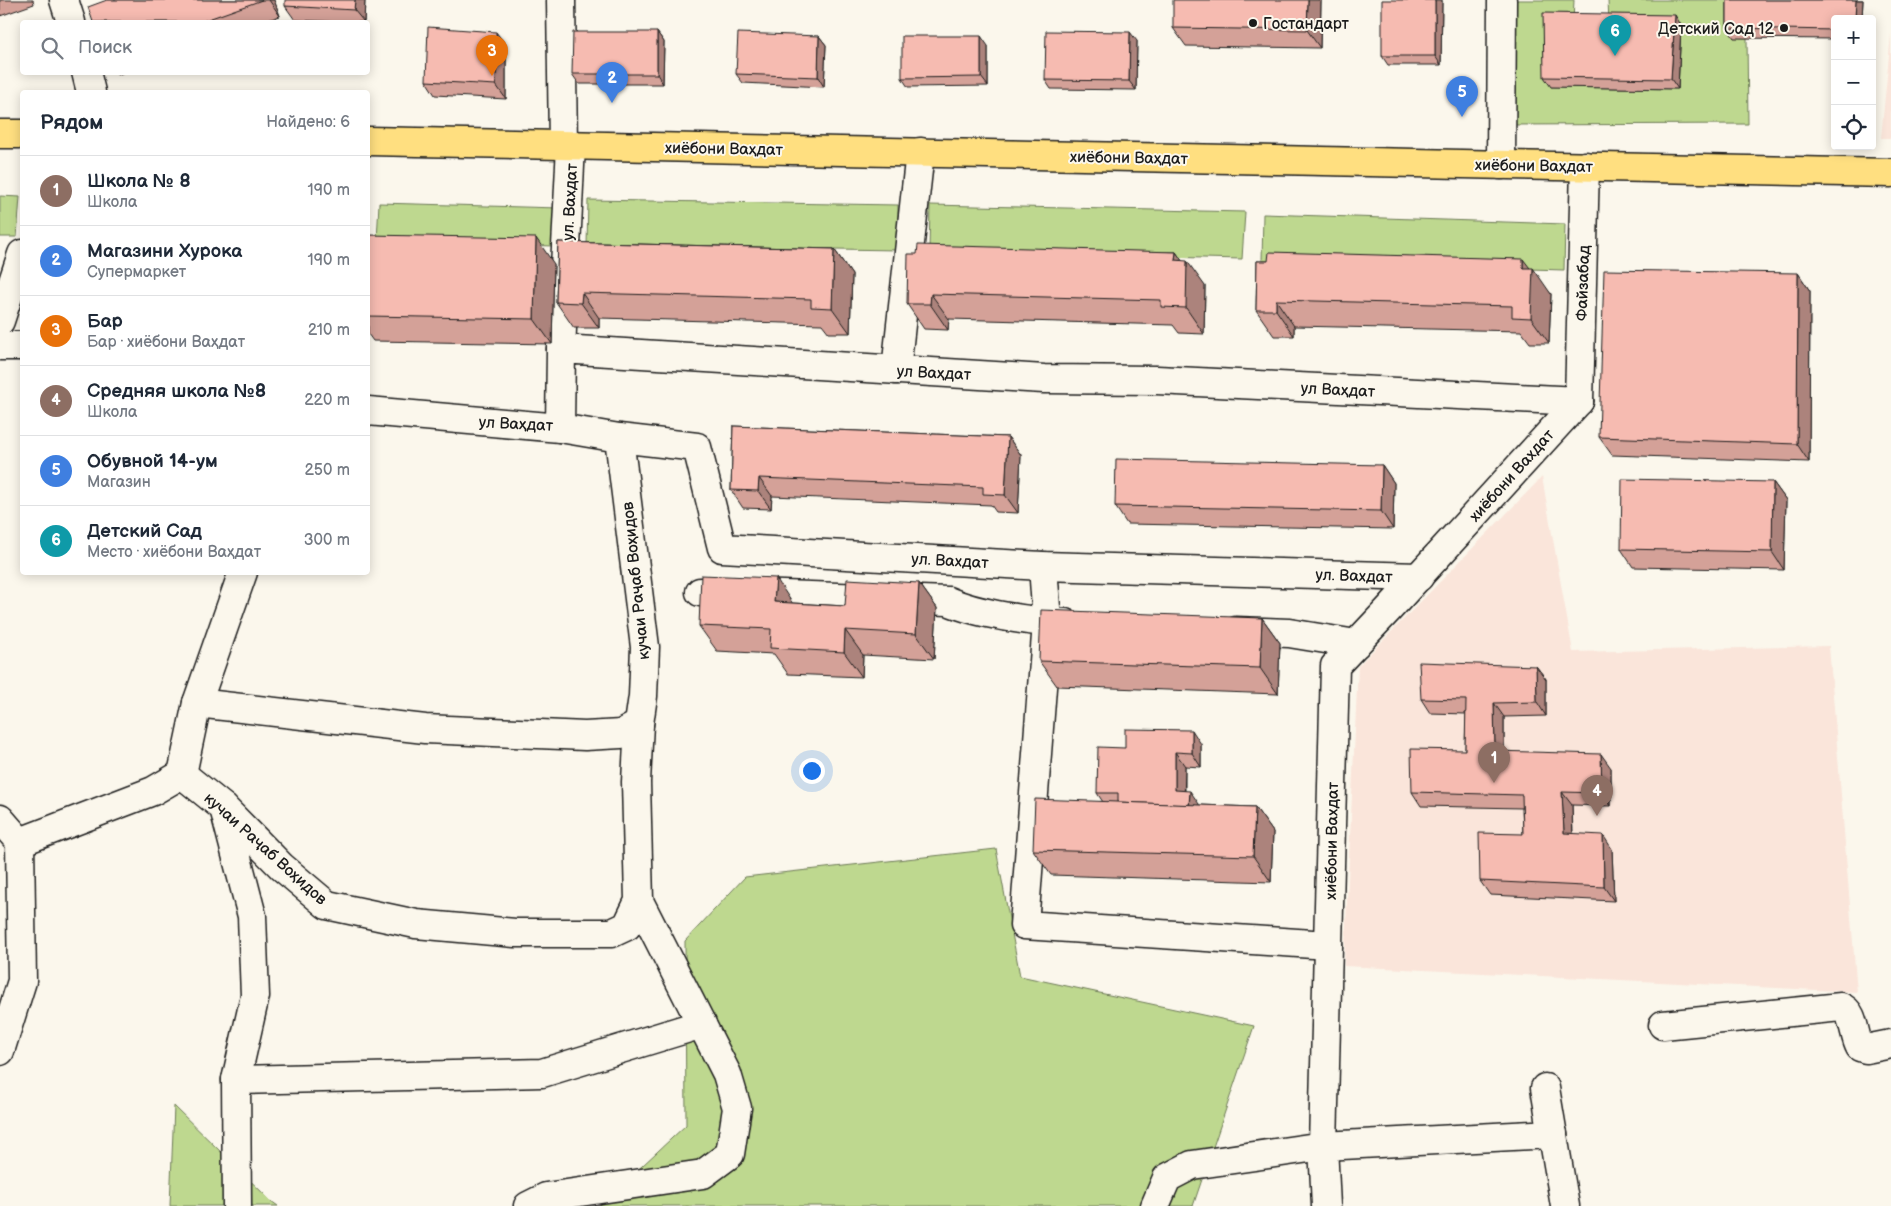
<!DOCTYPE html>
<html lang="ru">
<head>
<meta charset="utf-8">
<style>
	body { margin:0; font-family:"Balsamiq Sans",sans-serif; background:#f2f2f3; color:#1f2937 }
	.controls { position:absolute; right:15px; top:15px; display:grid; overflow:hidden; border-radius:5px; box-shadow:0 2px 12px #0003 }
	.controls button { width:45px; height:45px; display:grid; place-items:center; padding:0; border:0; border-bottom:1px solid #e0e1e3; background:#fff; color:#1f2937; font:25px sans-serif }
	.you { position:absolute; left:811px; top:770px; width:18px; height:18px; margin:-12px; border:4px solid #fff; border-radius:50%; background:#1a73e8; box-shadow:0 0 0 8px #1a73e833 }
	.badge { display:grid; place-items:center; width:32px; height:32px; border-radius:50%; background:#0f766e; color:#fff; font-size:16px; font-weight:700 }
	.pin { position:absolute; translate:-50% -41px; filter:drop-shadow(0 1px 2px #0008) }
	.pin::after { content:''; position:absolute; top:26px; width:18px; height:15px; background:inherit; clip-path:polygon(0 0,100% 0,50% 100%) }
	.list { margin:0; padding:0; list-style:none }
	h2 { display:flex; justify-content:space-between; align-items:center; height:65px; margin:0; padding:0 20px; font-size:21px }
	h2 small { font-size:16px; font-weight:400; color:#747a83 }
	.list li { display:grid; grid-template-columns:32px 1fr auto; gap:15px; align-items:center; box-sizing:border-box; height:70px; padding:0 20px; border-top:1px solid #e0e1e3 }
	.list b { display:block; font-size:19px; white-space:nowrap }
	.list p { margin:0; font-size:16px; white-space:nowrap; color:#747a83 }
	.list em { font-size:16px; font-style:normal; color:#747a83 }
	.icon { flex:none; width:28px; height:28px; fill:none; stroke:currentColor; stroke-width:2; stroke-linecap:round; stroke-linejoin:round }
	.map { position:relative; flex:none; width:1891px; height:1206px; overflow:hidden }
	.search { position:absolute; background:#fff; box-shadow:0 2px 12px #0003; left:20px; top:20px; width:350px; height:55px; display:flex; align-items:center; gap:12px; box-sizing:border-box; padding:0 18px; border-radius:5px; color:#747a83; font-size:19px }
	.panel { position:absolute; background:#fff; box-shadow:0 2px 12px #0003; left:20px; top:90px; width:350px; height:485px; border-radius:5px }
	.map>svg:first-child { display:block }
	.built { fill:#fae5da }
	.green { fill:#bed88f; stroke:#6d7a56 }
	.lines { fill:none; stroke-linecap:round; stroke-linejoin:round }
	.minor-casing { stroke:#1c1c1c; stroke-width:31 }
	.major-casing { stroke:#1c1c1c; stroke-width:31 }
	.minor { stroke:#fbf7ec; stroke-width:28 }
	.major { stroke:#ffdf80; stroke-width:28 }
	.wall { fill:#d4a198; stroke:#1c1c1c }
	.shaded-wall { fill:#ac837c; stroke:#1c1c1c }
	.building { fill:#f6bbb1; stroke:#1c1c1c }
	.poi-dot { fill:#1c1c1c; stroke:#fbf7ec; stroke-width:2 }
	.labels { text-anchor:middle; stroke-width:4; stroke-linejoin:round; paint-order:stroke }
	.poi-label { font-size:16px; fill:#1c1c1c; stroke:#fbf7ec; text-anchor:start }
	.street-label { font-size:16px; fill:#1c1c1c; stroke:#fbf7ec }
</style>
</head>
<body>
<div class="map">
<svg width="1891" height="1206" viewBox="0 0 1891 1206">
	<rect width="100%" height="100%" fill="#fbf7ec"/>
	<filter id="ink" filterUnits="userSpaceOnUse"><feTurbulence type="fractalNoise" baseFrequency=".02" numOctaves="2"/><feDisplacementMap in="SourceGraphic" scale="10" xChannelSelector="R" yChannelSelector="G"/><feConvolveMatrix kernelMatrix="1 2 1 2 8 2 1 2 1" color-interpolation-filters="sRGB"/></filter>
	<g filter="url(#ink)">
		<g class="built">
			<polygon points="1891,34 1891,138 1881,138"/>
			<polygon points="1542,477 1573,652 1829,646 1857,992 1344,966 1358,666"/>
		</g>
		<g class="green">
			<polygon points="1512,0 1574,0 1573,22 1551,87 1677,89 1681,25 1609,23 1608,0 1734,0 1747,38 1748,124 1510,125"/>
			<polygon points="0,196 20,197 17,237 0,237"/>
			<polygon points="588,200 898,205 898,250 587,245"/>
			<polygon points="379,203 559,208 554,246 377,241"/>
			<polygon points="930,205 1245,212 1242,259 929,251"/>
			<polygon points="1263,214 1565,224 1564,270 1262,261"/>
			<polygon points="996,849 1020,976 1254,1026 1193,1206 599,1206 686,1125 685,941 745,877"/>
			<polygon points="174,1106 271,1201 278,1206 170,1206"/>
		</g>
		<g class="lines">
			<defs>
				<g id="minor">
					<polyline points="64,0 71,22"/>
					<polyline points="561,0 563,145"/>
					<polyline points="86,72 91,92"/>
					<polyline points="1501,165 1502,0"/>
					<polyline points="0,321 22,254"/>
					<polyline points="0,346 22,346"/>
					<polyline points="561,349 571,145"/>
					<polyline points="896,370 920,152"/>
					<polyline points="1579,401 1585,166"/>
					<polyline points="368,411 560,428 561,349 1044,379 1157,380 1579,401"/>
					<polyline points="560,428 619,438 697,447 722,548 1043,566 1419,577"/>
					<polyline points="1043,566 1047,622 1024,925 1328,945"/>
					<path d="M700,592L948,601C978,614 1032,622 1065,623"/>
					<polyline points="1236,631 1289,633 1356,644"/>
					<polyline points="197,703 425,729 585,736 621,734 639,724 643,696 645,647 619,438"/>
					<polyline points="182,774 224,808 282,867 327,905 416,924 515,933 612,933 627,926 639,901 636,782 639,724"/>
					<polyline points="224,808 252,916 255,996 236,1080 237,1206"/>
					<polyline points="0,819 20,842 22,981 0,1051"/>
					<polyline points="20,842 153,791 182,774 197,703 243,572"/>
					<path d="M1663,1025L1841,1007C1855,1012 1853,1035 1860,1047L1866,1049L1891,1044"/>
					<polyline points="236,1080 542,1073 702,1024"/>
					<polyline points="1545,1088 1565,1206"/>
					<polyline points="1553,1134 1323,1146 1335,666 1388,610 1579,401"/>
					<polyline points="528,1206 546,1197 703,1174 730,1154 737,1108 727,1074 639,901"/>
					<polyline points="1155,1206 1167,1178 1192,1165 1323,1146 1326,1206"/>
				</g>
				<g id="major">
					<polyline points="0,134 22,134"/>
					<polyline points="368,141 1891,173"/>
				</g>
			</defs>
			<use href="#minor" class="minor-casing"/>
			<use href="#major" class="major-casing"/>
			<use href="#minor" class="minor"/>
			<use href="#major" class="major"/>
		</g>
		<g class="wall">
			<polygon points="0,0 33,0 34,4 0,16"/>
			<polygon points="107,0 274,0 280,16 262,22 93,22"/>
			<polygon points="365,0 364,22 345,22 295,20 285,6"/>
			<polygon points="1321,0 1320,48 1186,46 1173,28"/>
			<polygon points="1442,0 1441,65 1388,65 1382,56"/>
			<polygon points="1727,0 1863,0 1862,19 1835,19 1835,39 1734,38 1727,28"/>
			<polygon points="1681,25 1678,89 1551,87 1544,77"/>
			<polygon points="657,32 664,42 663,84 579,84 572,74"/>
			<polygon points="819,36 826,45 824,87 743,83 736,74"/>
			<polygon points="1137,41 1136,90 1051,89 1045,80"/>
			<polygon points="506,45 506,99 435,95 426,81"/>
			<polygon points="988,46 988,86 908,87 902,78"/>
			<polygon points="116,72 124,72 118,75"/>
			<polygon points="368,235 554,264 552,344 373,341 368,334"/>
			<polygon points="558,242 834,249 852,275 850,333 829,333 822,324 599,318 599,328 574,328 556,302"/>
			<polygon points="1176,252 1182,261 1205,286 1204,334 1179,333 1173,325 949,319 948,330 924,329 907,304 917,254"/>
			<polygon points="1257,261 1530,268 1551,294 1549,343 1530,343 1521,331 1294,326 1294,336 1274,336 1256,310"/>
			<polygon points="1798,273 1810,291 1809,462 1612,455 1599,437"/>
			<polygon points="733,426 1008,437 1021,455 1018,513 996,512 991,505 772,496 771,509 743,508 731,490"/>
			<polygon points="1382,465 1394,483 1393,529 1127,524 1115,506"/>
			<polygon points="1773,482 1786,500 1784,570 1633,567 1621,549"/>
			<polygon points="919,583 937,608 934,659 863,655 862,677 788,674 774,654 717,651 699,626 793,603 845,606"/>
			<polygon points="1262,618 1280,643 1278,694 1057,686 1039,661"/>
			<polygon points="1536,666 1546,679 1546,716 1504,717 1504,751 1611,768 1611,806 1572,805 1573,834 1612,849 1614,901 1490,895 1480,881 1523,834 1522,808 1421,806 1412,792 1465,750 1466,714 1430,713 1421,699"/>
			<polygon points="1201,744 1201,767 1185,766 1185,791 1199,805 1255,807 1273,832 1271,882 1051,875 1033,850 1103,802 1097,793 1125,748"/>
		</g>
		<g class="shaded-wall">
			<polygon points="269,0 274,0 280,16"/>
			<polygon points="355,0 365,0 364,22 354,10"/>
			<polygon points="1308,0 1321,0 1320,48 1307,30"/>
			<polygon points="1435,0 1442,0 1441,65 1435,56"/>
			<polygon points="1856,0 1863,0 1862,19 1855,19"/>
			<polygon points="1675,15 1681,25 1678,89 1671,79"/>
			<polygon points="496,32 506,45 506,99 496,85"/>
			<polygon points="657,32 664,42 663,84 657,74"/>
			<polygon points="1130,32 1137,41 1136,90 1129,81"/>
			<polygon points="819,36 826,45 824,87 818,77"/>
			<polygon points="981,36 988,46 988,86 981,77"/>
			<polygon points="536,238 554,264 552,344 534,319"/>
			<polygon points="834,249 852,275 850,333 832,308"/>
			<polygon points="1176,252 1187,268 1187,261 1205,286 1204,334 1186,308 1175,260"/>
			<polygon points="1523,259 1533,272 1533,268 1551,294 1549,343 1531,318 1523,268"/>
			<polygon points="1798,273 1810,291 1809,462 1797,444"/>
			<polygon points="582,293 599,318 599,328 581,303"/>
			<polygon points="931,294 949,319 948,330 930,304"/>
			<polygon points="1276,300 1294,326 1294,336 1276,310"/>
			<polygon points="1008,437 1021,455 1018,513 1005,495"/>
			<polygon points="1382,465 1394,483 1393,529 1381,511"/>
			<polygon points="759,478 772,496 771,509 758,491"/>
			<polygon points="1773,482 1786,500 1784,570 1772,552"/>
			<polygon points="776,578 793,604 774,602"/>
			<polygon points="919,583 937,608 934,659 916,634"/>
			<polygon points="1262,618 1280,643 1278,694 1260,668"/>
			<polygon points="845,630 863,655 862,677 844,652"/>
			<polygon points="1536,666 1546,679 1546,716 1537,702"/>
			<polygon points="1494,703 1504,717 1504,764 1495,751"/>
			<polygon points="1192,730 1201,744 1201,767 1192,753"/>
			<polygon points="1175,752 1185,766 1184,804 1175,790"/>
			<polygon points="1601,754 1611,768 1611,806 1602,793"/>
			<polygon points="1190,791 1199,804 1199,825 1189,812"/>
			<polygon points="1562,792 1572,805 1573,847 1564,833"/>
			<polygon points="1255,807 1273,832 1271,882 1253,856"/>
			<polygon points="1603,835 1612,849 1614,901 1604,887"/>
		</g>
		<g class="building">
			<polygon points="107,0 262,0 200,22 93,22 88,7"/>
			<polygon points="285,0 355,0 354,10 285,6"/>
			<polygon points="1173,0 1308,0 1307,30 1173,28"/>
			<rect x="1382" y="0" width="53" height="56"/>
			<polygon points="1727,0 1856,0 1855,19 1835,19 1835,30 1727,28"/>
			<polygon points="1543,13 1675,15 1671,79 1544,77"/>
			<polygon points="428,27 496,32 496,85 426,81"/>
			<polygon points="1046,31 1130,32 1129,81 1045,80"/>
			<polygon points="573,32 657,32 657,74 572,74"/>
			<polygon points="738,33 819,36 818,77 736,74"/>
			<polygon points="902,36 981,36 981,77 902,78"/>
			<polygon points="368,235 536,238 534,319 368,316"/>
			<polygon points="558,242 834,249 832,308 811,307 811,299 582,293 581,303 556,302"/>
			<polygon points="918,245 1176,252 1175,260 1187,261 1186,308 1161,307 1161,300 931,294 930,304 907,304 908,254 917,254"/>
			<polygon points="1269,252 1523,259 1523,268 1533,268 1531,318 1512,317 1512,306 1276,300 1276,310 1256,310 1257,261 1268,261"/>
			<polygon points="1604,270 1798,273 1797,444 1599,437"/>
			<polygon points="733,426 1008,437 1005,495 983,494 983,487 759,478 758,491 731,490"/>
			<polygon points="1116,459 1382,465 1381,511 1115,506"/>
			<polygon points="1622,479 1773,482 1772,552 1621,549"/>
			<polygon points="701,575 776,578 774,602 845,606 847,579 919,583 916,634 845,630 844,652 770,648 771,629 699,626"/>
			<polygon points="1041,610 1262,618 1260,668 1039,661"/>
			<polygon points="1419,662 1536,666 1537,702 1494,703 1495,751 1601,754 1602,793 1562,792 1564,833 1603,835 1604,887 1480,881 1479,833 1523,834 1522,795 1412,792 1411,749 1465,750 1466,700 1421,699"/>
			<polygon points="1125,729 1192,730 1192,753 1175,752 1175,790 1190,791 1189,805 1118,802 1118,793 1097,793 1098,747 1125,748"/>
			<polygon points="1035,799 1255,807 1253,856 1033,850"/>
		</g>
	</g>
	<g class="poi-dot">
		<circle cx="1253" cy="23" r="5"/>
		<circle cx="1784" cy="28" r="5"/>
	</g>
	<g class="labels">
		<g class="poi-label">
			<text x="1263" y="29">Гостандарт</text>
			<text x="1774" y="34" text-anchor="end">Детский Сад 12</text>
		</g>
		<g class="street-label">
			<text transform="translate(724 148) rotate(1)" y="6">хиёбони Ваҳдат</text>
			<text transform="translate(1129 157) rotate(1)" y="6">хиёбони Ваҳдат</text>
			<text transform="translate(1534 165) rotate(1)" y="6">хиёбони Ваҳдат</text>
			<text transform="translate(569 202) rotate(-87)" y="6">ул. Вахдат</text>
			<text transform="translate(1582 283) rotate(-88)" y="6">Файзабад</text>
			<text transform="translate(934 372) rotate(3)" y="6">ул Ваҳдат</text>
			<text transform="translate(1338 389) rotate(3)" y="6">ул Ваҳдат</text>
			<text transform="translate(516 423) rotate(3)" y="6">ул Ваҳдат</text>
			<text transform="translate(1511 475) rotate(-48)" y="6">хиёбони Вахдат</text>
			<text transform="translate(950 560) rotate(3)" y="6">ул. Вахдат</text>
			<text transform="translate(1354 575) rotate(2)" y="6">ул. Вахдат</text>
			<text transform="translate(635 581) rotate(-96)" y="6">кучаи Раҷаб Воҳидов</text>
			<text transform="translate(1331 841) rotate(-89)" y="6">хиёбони Вахдат</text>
			<text transform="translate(266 848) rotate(42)" y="6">кучаи Раҷаб Воҳидов</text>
		</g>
	</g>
</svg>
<div class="controls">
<button>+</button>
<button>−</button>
<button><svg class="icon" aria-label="locate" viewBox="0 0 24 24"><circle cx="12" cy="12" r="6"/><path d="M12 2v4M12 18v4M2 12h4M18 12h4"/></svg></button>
</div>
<div class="you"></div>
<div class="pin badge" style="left:1494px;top:783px;background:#8d6e63">1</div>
<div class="pin badge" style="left:612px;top:103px;background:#3f7fe0">2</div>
<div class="pin badge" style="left:492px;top:76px;background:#e8710a">3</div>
<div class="pin badge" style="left:1597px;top:816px;background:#8d6e63">4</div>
<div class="pin badge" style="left:1462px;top:117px;background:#3f7fe0">5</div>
<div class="pin badge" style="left:1615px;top:56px;background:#0f9aa8">6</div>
<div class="search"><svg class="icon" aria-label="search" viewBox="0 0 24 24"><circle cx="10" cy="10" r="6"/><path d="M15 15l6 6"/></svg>Поиск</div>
<section class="panel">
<h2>Рядом<small>Найдено: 6</small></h2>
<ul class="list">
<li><span class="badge" style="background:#8d6e63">1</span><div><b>Школа № 8</b><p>Школа</p></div><em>190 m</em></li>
<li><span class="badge" style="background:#3f7fe0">2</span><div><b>Магазини Хурока</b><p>Супермаркет</p></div><em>190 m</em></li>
<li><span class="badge" style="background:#e8710a">3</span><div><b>Бар</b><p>Бар · хиёбони Ваҳдат</p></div><em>210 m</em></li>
<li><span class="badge" style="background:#8d6e63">4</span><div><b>Средняя школа №8</b><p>Школа</p></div><em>220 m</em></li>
<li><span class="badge" style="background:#3f7fe0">5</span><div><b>Обувной 14-ум</b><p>Магазин</p></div><em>250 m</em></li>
<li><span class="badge" style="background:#0f9aa8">6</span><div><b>Детский Сад</b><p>Место · хиёбони Ваҳдат</p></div><em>300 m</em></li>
</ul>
</section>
</div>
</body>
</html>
